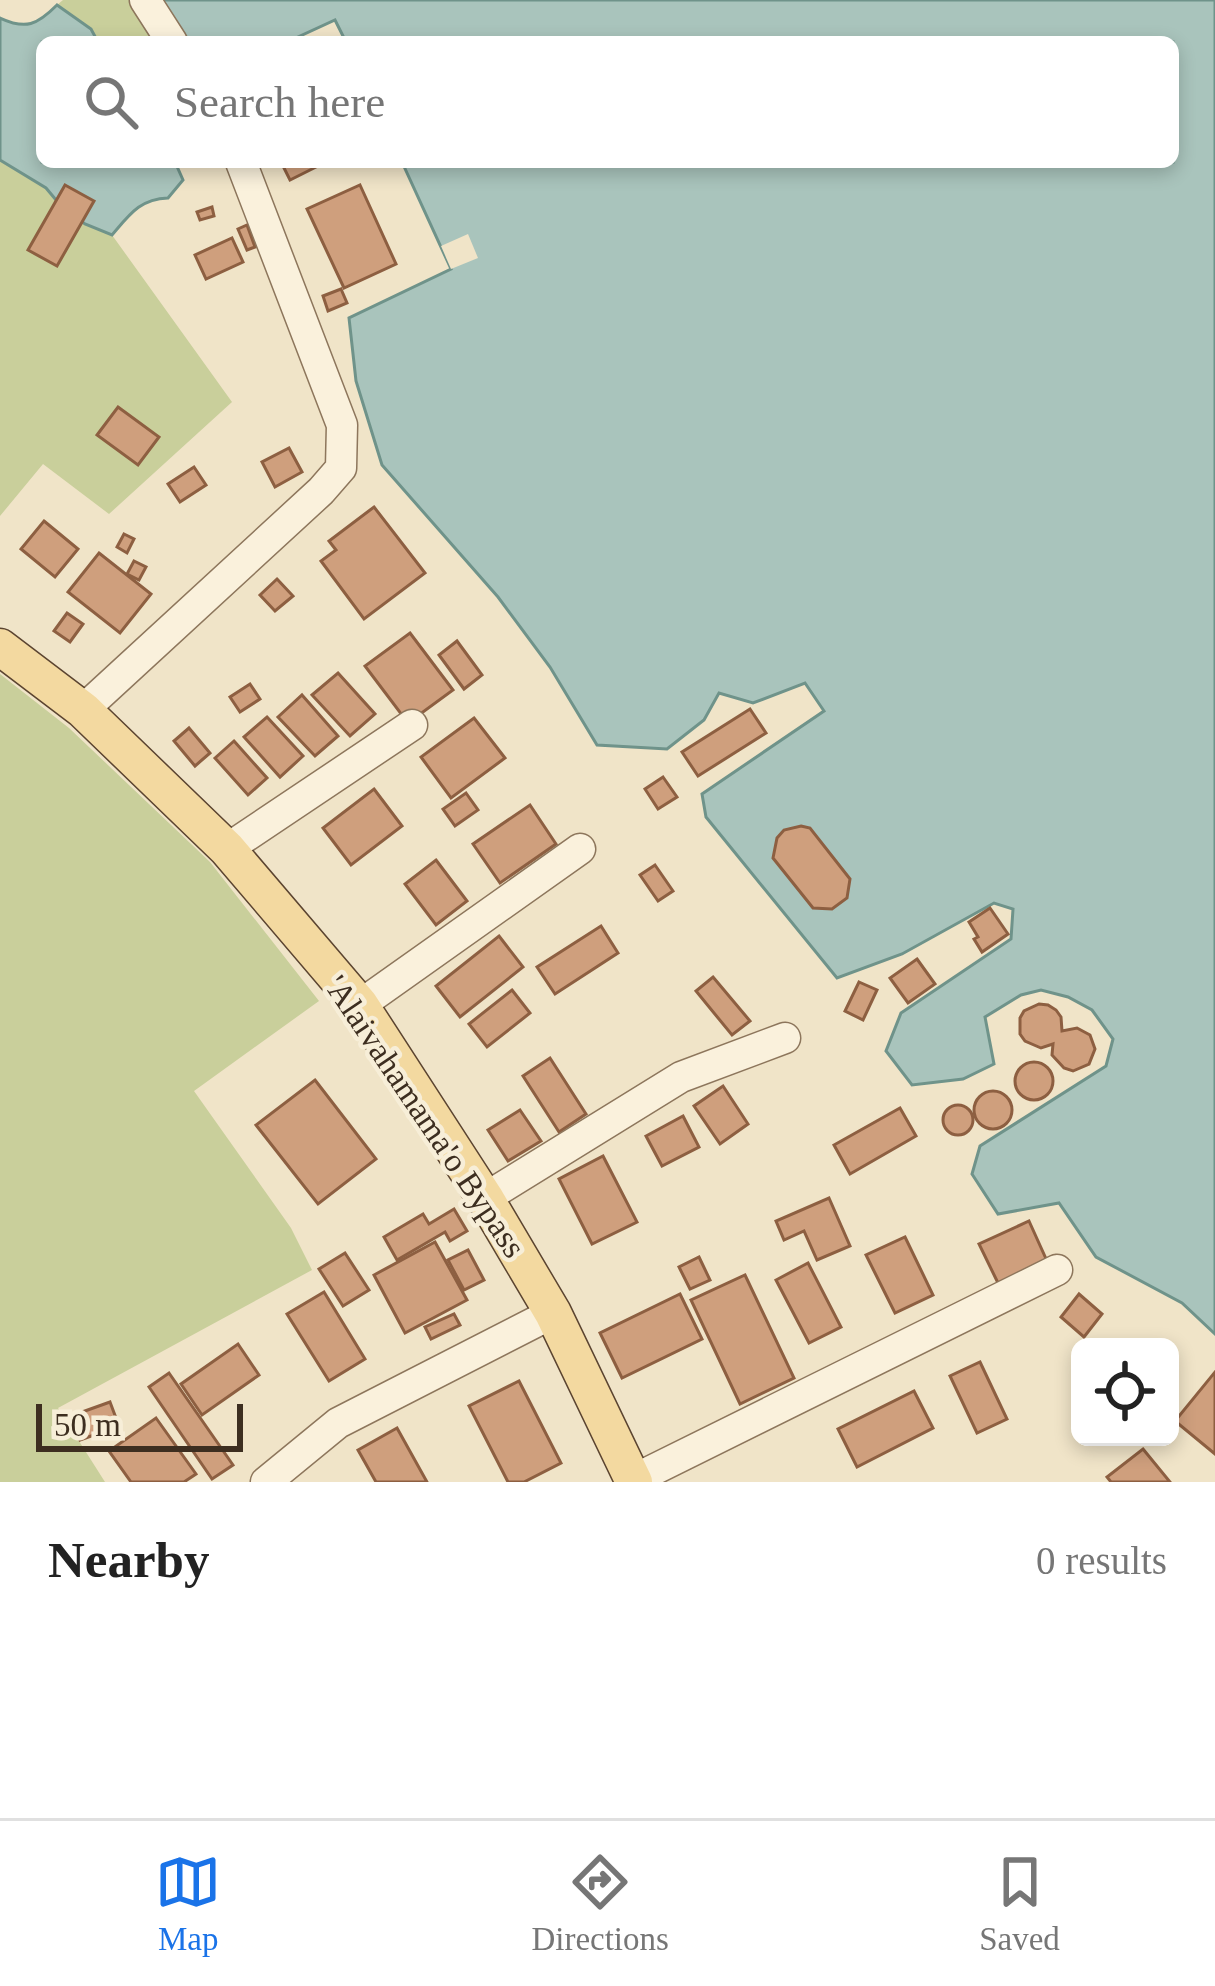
<!DOCTYPE html>
<html lang="en">
<head>
<meta charset="utf-8">
<style>
	body { margin:0; font-family:"Times New Roman",serif; background:#f2f2f2; color:#222 }
	.controls { position:absolute; right:36px; bottom:36px; display:grid; overflow:hidden; border-radius:18px; box-shadow:0 6px 18px #0003 }
	.controls button { width:108px; height:108px; display:grid; place-items:center; padding:0; border:0; border-bottom:3px solid #e0e0e0; background:#fff; color:#222; font:60px sans-serif }
	.scale { position:absolute; left:36px; bottom:30px; width:207px; box-sizing:border-box; padding-left:12px; border:6px solid #3d2e20; border-top:0; font-size:33px; line-height:42px; white-space:nowrap; color:#3d2e20; -webkit-text-stroke:9px #f7eed8; paint-order:stroke }
	.list { margin:0; padding:0; list-style:none }
	h2 { display:flex; justify-content:space-between; align-items:center; height:156px; margin:0; padding:0 48px; font-size:51px }
	h2 small { font-size:39px; font-weight:400; color:#767676 }
	.icon { flex:none; width:66px; height:66px; fill:none; stroke:currentColor; stroke-width:2; stroke-linecap:round; stroke-linejoin:round }
	.map { position:relative; flex:none; width:1215px; height:1482px; overflow:hidden }
	.search { position:absolute; background:#fff; box-shadow:0 6px 18px #0003; left:36px; right:36px; top:36px; height:132px; display:flex; align-items:center; gap:30px; box-sizing:border-box; padding:0 42px; border-radius:18px; color:#767676; font-size:45px }
	.sheet { height:336px; background:#fff }
	nav { display:flex; justify-content:space-around; align-items:center; box-sizing:border-box; height:168px; border-top:3px solid #e0e0e0; background:#fff; font-size:33px; color:#767676 }
	nav a { display:grid; justify-items:center; gap:6px }
	nav .on { color:#1a73e8 }
	.map>svg:first-child { display:block }
	.green { fill:#c9cf9b }
	.water { fill:#a9c4bc; stroke:#6f938a; stroke-width:3 }
	.pier { fill:#f0e4c8 }
	.building { fill:#cf9f7d; stroke:#8d5f41; stroke-width:3 }
	.lines { fill:none; stroke-linecap:round; stroke-linejoin:round }
	.minor-casing { stroke:#8d765c; stroke-width:33 }
	.major-casing { stroke:#5b4430; stroke-width:39 }
	.minor { stroke:#faf1dc; stroke-width:30 }
	.major { stroke:#f3d9a0; stroke-width:36 }
	.labels { text-anchor:middle; stroke-width:9; stroke-linejoin:round; paint-order:stroke }
	.street-label { font-size:33px; fill:#3d2e20; stroke:#f7eed8 }
</style>
</head>
<body>
<div class="map">
<svg width="1215" height="1482" viewBox="0 0 1215 1482">
	<rect width="100%" height="100%" fill="#f0e4c8"/>
	<g class="green">
		<polygon points="63,0 131,0 155,42 98,42 91,29 57,5"/>
		<polygon points="0,160 46,188 61,206 85,224 112,235 232,402 109,514 43,464 0,516"/>
		<polygon points="0,674 69,728 210,862 319,1001 194,1091 291,1228 312,1270 58,1408 105,1482 0,1482"/>
	</g>
	<g class="water">
		<polygon points="158,0 1215,0 1215,1334 1182,1303 1096,1257 1059,1203 998,1214 972,1174 980,1146 1106,1066 1113,1039 1092,1010 1068,997 1041,990 1021,995 985,1017 994,1064 963,1079 912,1085 886,1051 901,1013 1011,939 1013,909 994,903 902,954 837,978 706,817 702,794 824,711 805,683 753,703 719,693 704,720 667,749 597,745 550,667 498,597 382,465 356,381 349,318 451,269 402,162 1173,162 1173,42 346,42 335,20 287,42 187,42"/>
		<path d="M57,5L91,29L98,42H42V162H175L183,180L168,198C140,199 130,214 112,235L85,224L61,206L46,188L0,160V18C26,30 37,25 57,5Z"/>
	</g>
	<polygon class="pier" points="468,234 478,258 451,269 441,246"/>
	<g class="building">
		<polygon points="281,162 326,162 290,180"/>
		<polygon points="65,185 94,201 57,266 28,250"/>
		<polygon points="360,185 396,264 344,288 307,209"/>
		<polygon points="212,207 214,216 200,220 197,212"/>
		<polygon points="247,225 255,247 247,250 238,229"/>
		<polygon points="232,238 243,262 206,279 195,255"/>
		<polygon points="341,289 347,303 328,311 323,296"/>
		<polygon points="118,407 159,437 138,465 97,435"/>
		<polygon points="289,448 302,472 275,487 262,462"/>
		<polygon points="194,467 206,485 180,502 168,484"/>
		<polygon points="374,507 425,573 364,619 321,561 336,550 329,541"/>
		<polygon points="44,521 78,549 55,577 21,549"/>
		<polygon points="124,534 134,539 127,553 117,547"/>
		<polygon points="99,553 151,594 120,633 68,592"/>
		<polygon points="134,561 146,567 139,580 127,574"/>
		<polygon points="277,579 293,596 275,611 260,595"/>
		<polygon points="67,613 83,624 70,642 54,631"/>
		<polygon points="410,633 453,690 408,723 365,666"/>
		<polygon points="457,641 482,675 464,689 439,655"/>
		<polygon points="338,673 375,714 350,736 312,695"/>
		<polygon points="250,684 260,699 240,712 230,697"/>
		<polygon points="302,695 338,736 315,756 278,717"/>
		<polygon points="750,709 766,733 698,776 682,752"/>
		<polygon points="267,717 303,756 280,777 244,737"/>
		<polygon points="474,718 505,758 451,798 421,757"/>
		<polygon points="189,728 210,753 195,766 174,741"/>
		<polygon points="234,741 267,778 248,795 215,758"/>
		<polygon points="663,777 677,797 658,809 645,789"/>
		<polygon points="374,789 402,826 351,865 323,828"/>
		<polygon points="466,793 478,810 455,826 443,809"/>
		<polygon points="530,805 556,844 500,883 473,844"/>
		<polygon points="801,826 810,828 850,879 847,898 832,909 813,908 773,858 777,838 784,830"/>
		<polygon points="436,860 467,901 436,925 405,884"/>
		<polygon points="655,865 673,891 658,901 640,875"/>
		<polygon points="990,908 1008,934 982,952 974,939 978,937 969,922"/>
		<polygon points="601,926 618,953 555,994 537,967"/>
		<polygon points="499,936 523,967 460,1017 436,986"/>
		<polygon points="917,959 935,984 908,1003 890,978"/>
		<polygon points="713,977 750,1021 732,1035 696,991"/>
		<polygon points="859,982 877,990 863,1020 845,1011"/>
		<polygon points="512,990 530,1013 487,1047 469,1024"/>
		<polygon points="1039,1004 1048,1005 1056,1010 1061,1017 1062,1031 1077,1028 1090,1035 1095,1049 1089,1064 1073,1071 1064,1068 1052,1055 1053,1044 1041,1048 1025,1041 1020,1034 1020,1018 1024,1011"/>
		<polygon points="550,1058 586,1114 559,1132 523,1076"/>
		<circle cx="1034" cy="1081" r="19"/>
		<polygon points="315,1080 376,1159 318,1204 256,1125"/>
		<polygon points="723,1086 748,1124 720,1144 694,1106"/>
		<circle cx="993" cy="1110" r="19"/>
		<circle cx="958" cy="1120" r="15"/>
		<polygon points="900,1108 916,1136 850,1174 834,1145"/>
		<polygon points="520,1110 541,1141 508,1161 488,1130"/>
		<polygon points="683,1116 699,1147 662,1166 646,1136"/>
		<polygon points="603,1156 637,1222 592,1244 559,1179"/>
		<polygon points="829,1198 850,1246 817,1260 804,1231 784,1240 776,1221"/>
		<polygon points="454,1209 467,1231 450,1241 445,1232 397,1260 384,1237 423,1214 429,1224"/>
		<polygon points="1029,1221 1047,1261 998,1283 979,1244"/>
		<polygon points="905,1237 933,1295 895,1313 866,1255"/>
		<polygon points="435,1242 467,1300 405,1333 374,1275"/>
		<polygon points="468,1250 484,1280 464,1290 448,1260"/>
		<polygon points="345,1253 369,1290 343,1306 319,1269"/>
		<polygon points="699,1257 710,1280 690,1289 679,1267"/>
		<polygon points="808,1263 841,1327 809,1343 776,1280"/>
		<polygon points="745,1275 794,1378 740,1404 691,1300"/>
		<polygon points="324,1292 365,1359 329,1381 287,1314"/>
		<polygon points="680,1294 702,1339 622,1378 600,1333"/>
		<polygon points="1079,1294 1102,1314 1084,1337 1061,1317"/>
		<polygon points="454,1314 460,1325 431,1339 425,1327"/>
		<polygon points="238,1344 259,1375 202,1415 181,1384"/>
		<polygon points="980,1362 1007,1419 977,1433 950,1376"/>
		<polygon points="1215,1372 1215,1454 1175,1421"/>
		<polygon points="169,1373 233,1465 212,1479 149,1387"/>
		<polygon points="519,1381 561,1463 524,1482 508,1482 469,1406"/>
		<polygon points="914,1391 933,1428 857,1467 838,1429"/>
		<polygon points="110,1402 119,1426 80,1440 71,1416"/>
		<polygon points="156,1418 196,1474 184,1482 131,1482 109,1451"/>
		<polygon points="397,1428 427,1482 376,1482 358,1450"/>
		<polygon points="1143,1449 1170,1482 1111,1482 1107,1477"/>
	</g>
	<g class="lines">
		<defs>
			<g id="minor">
				<polyline points="145,0 172,42"/>
				<polyline points="83,710 321,491 341,468 342,425 241,162"/>
				<polyline points="227,849 412,725"/>
				<polyline points="360,1005 580,849"/>
				<polyline points="485,1198 681,1077 785,1038"/>
				<polyline points="633,1480 1057,1270"/>
				<polyline points="266,1482 338,1423 553,1313"/>
			</g>
			<polyline id="major" points="0,647 83,710 227,849 360,1005 485,1198 553,1313 634,1482"/>
		</defs>
		<use href="#minor" class="minor-casing"/>
		<use href="#major" class="major-casing"/>
		<use href="#minor" class="minor"/>
		<use href="#major" class="major"/>
	</g>
	<g class="labels">
		<g class="street-label">
			<text transform="translate(426 1116) rotate(56)" y="12">'Alaivahamama'o Bypass</text>
		</g>
	</g>
</svg>
<div class="controls">
<button><svg class="icon" aria-label="locate" viewBox="0 0 24 24"><circle cx="12" cy="12" r="6"/><path d="M12 2v4M12 18v4M2 12h4M18 12h4"/></svg></button>
</div>
<div class="scale">50 m</div>
<div class="search"><svg class="icon" aria-label="search" viewBox="0 0 24 24"><circle cx="10" cy="10" r="6"/><path d="M15 15l6 6"/></svg>Search here</div>
</div>
<section class="sheet">
<h2>Nearby<small>0 results</small></h2>
<ul class="list">
</ul>
</section>
<nav>
<a class="on"><svg class="icon" aria-label="map" viewBox="0 0 24 24"><path d="M3 6l6-2 6 2 6-2v14l-6 2-6-2-6 2zM9 4v14M15 6v14"/></svg>Map</a>
<a><svg class="icon" aria-label="directions" viewBox="0 0 24 24"><path d="M12 3l9 9-9 9-9-9zM9 14v-3h6M13 9l2 2-2 2"/></svg>Directions</a>
<a><svg class="icon" aria-label="saved" viewBox="0 0 24 24"><path d="M7 4h10v16l-5-4-5 4z"/></svg>Saved</a>
</nav>
</body>
</html>
